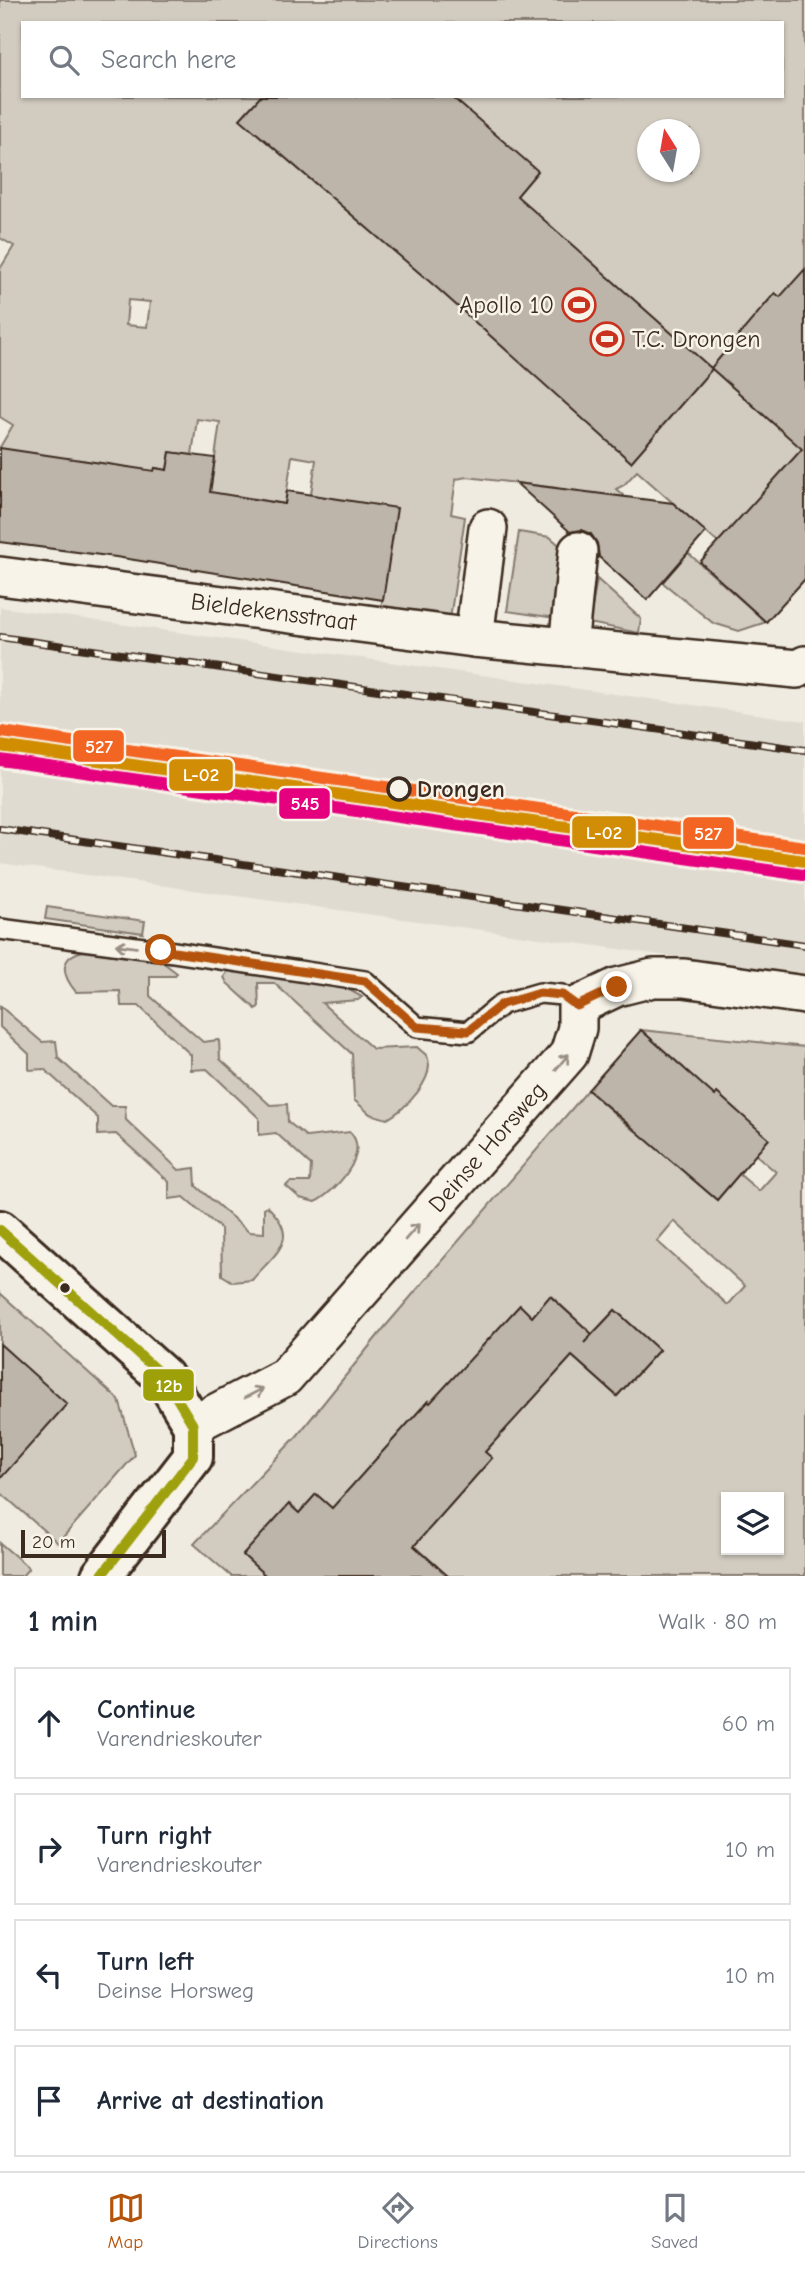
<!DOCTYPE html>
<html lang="en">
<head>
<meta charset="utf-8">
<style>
	body { margin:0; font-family:"Comic Neue",sans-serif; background:#f2f2f3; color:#1f2937 }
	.controls { position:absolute; right:21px; bottom:21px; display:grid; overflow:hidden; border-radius:0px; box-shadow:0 2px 5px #0004 }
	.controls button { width:63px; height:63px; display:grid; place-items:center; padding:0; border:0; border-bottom:2px solid #e0e1e3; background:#fff; color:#1f2937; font:35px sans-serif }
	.compass { position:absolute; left:637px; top:119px; width:63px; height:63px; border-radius:50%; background:#fff; box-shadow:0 2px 5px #0004; rotate:349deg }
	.scale { position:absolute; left:21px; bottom:18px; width:145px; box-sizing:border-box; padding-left:7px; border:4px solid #3b2a1e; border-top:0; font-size:19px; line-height:24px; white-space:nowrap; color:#3b2a1e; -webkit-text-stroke:5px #f7f3e8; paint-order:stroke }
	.stop { position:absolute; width:21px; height:21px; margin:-16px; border:5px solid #b45309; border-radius:50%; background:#fff }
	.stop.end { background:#b45309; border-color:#fff; box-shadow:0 2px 7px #0008 }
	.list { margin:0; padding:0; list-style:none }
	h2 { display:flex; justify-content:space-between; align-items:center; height:91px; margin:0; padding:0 28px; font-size:30px }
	h2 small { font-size:23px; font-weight:400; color:#747a83 }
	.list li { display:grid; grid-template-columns:46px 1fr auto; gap:21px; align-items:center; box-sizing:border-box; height:112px; margin:0 14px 14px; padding:0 14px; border:2px solid #e0e1e3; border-radius:0px }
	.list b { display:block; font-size:26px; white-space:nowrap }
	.list p { margin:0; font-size:23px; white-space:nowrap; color:#747a83 }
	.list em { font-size:23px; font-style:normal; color:#747a83 }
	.icon { flex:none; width:38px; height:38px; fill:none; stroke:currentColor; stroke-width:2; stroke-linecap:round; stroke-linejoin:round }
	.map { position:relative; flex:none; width:805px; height:1576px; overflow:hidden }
	.search { position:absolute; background:#fff; box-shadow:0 2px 5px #0004; left:21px; right:21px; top:21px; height:77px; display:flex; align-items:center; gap:18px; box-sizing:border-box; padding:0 24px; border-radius:0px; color:#747a83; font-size:26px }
	.sheet { height:595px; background:#fff }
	nav { display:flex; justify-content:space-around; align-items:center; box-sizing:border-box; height:98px; border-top:2px solid #e0e1e3; background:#fff; font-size:19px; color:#747a83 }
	nav a { display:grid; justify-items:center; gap:4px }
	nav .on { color:#b45309 }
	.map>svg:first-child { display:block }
	.built { fill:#e0dbd0 }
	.green { fill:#d1cbc0; stroke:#867a6f; stroke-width:2; fill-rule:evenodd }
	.building { fill:#bdb5aa; stroke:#3b2a1e; stroke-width:2 }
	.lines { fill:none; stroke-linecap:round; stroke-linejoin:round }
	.lane-casing { stroke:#3b2a1e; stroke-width:24 }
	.street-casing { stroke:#3b2a1e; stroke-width:42 }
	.secondary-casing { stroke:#3b2a1e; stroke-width:44 }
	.lane { stroke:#f7f3e8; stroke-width:19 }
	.street { stroke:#f7f3e8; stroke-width:37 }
	.secondary { stroke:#f7f3e8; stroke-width:38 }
	.rail-casing { stroke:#3b2a1e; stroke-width:8 }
	.rail { stroke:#f7f3e8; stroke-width:5; stroke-dasharray:16; stroke-linecap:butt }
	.bus-1-casing { stroke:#f7f3e8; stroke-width:16 }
	.bus-1 { stroke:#9ea009; stroke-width:10 }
	.rail-1-casing { stroke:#f7f3e8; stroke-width:18 }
	.rail-2-casing { stroke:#f7f3e8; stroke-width:18 }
	.rail-3-casing { stroke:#f7f3e8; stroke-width:18 }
	.rail-1 { stroke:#d18d06; stroke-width:12 }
	.rail-2 { stroke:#e5007d; stroke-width:12 }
	.rail-3 { stroke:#f26522; stroke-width:12 }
	.oneway { stroke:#998e83 }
	.route { stroke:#b45309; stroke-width:9 }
	.stop-dot { fill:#f7f3e8; stroke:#3b2a1e; stroke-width:3.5 }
	.bus-dot { fill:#3b2a1e; stroke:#f7f3e8; stroke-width:2.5 }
	.labels { text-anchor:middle; stroke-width:5; stroke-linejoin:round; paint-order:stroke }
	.poi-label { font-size:24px; fill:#3b2a1e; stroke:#f7f3e8; text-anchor:end }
	.street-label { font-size:24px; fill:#3b2a1e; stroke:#f7f3e8 }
	.stop-label { font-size:24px; font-weight:bold; fill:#3b2a1e; stroke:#f7f3e8; text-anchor:start }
	.line-badge { stroke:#f7f3e8; stroke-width:2.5 }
	.badge-label { font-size:19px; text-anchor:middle; font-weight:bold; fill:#fff }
</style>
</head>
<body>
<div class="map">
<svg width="805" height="1576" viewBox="0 0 805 1576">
	<rect width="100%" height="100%" fill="#efebe0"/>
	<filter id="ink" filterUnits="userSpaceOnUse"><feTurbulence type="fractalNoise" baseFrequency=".0143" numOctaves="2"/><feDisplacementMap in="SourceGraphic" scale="14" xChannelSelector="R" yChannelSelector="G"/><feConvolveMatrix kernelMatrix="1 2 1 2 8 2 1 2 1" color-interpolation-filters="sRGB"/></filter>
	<g filter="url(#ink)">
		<polygon class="built" points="0,607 805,721 805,975 0,863"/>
		<g class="green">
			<path d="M0,0H805V521L718,543L637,471L624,485L616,489L766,622L739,631L713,623L662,582L557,488L467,477L456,479L451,514L465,517L449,626L380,616L396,508L307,521L316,460L292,456L285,504L238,496L208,507L220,422L197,419L192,455L170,452L167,470L155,468L154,478L128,467L68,458L0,502V447L13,425L0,417V269L14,246L0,238ZM23,23H782V96H23ZM648,130H690V172H648ZM128,300L150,302L147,327L126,325Z"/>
			<polygon points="519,532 550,537 565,550 556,618 507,611"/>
			<polygon points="597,579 641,619 639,633 589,623"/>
			<polygon points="47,907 145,921 143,933 45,919"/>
			<path d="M89,950L161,961L177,973L174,976H150V996L203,1042L219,1040L220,1059L270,1105L287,1104L288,1122L307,1137L350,1132C371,1154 335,1192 315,1202L300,1198L286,1186L290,1182H310L311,1165L276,1133L259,1135V1118L207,1069L191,1070V1055L139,1006H121L120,991L76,992C59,972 60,954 89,950Z"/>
			<path d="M229,969L342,986L362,997L358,1000L322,1003L373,1049L417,1047C420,1050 423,1052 426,1055C439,1076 404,1111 387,1119L370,1114L354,1100L352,1054L274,983H258L259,1006L256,1009L227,983L224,977Z"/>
			<path d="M0,1006L42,1042L56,1041L58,1058L111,1106H125L126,1120L179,1170L195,1168L196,1186L249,1232L264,1233V1208L267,1206C302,1239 276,1252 252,1280L233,1282L222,1275L221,1229L184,1197L169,1199V1182L116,1134L98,1135V1118L44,1069L29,1070V1054L0,1027Z"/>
			<path d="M641,1030L805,1047V1576H429L437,1566L391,1524L299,1513L290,1505L244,1556L266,1576H231L194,1544L297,1436L384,1328L588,1090L633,1130L684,1068ZM717,1093L768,1139L755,1154L776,1172L759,1191L739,1174L717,1200L664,1154ZM674,1221L745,1286L728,1305L657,1241ZM551,1296L592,1334L615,1310L659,1350L617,1396L572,1356L525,1407L472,1358L519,1306L532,1317ZM428,1401L492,1458L432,1526L363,1474ZM726,1497H779V1550H726Z"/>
			<polygon points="0,1293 119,1400 135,1455 58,1543 0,1492"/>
			<polygon points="0,1543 29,1568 22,1576 0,1576"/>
		</g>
		<g class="building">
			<polygon points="261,96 451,96 538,171 517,196 711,368 775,293 780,297 805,269 805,579 766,622 700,562 802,449 712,369 631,462 437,288 240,119"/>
			<polygon points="0,448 154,471 155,468 167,470 170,452 215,458 210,492 285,504 287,491 397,508 383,600 116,557 0,542"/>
			<polygon points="516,483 673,503 706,532 647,600 599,557 597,543 591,534 581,530 570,532"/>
			<polygon points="641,1030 715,1096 717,1093 769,1139 717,1200 588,1090"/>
			<polygon points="550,1296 592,1334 584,1343 615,1310 659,1350 617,1396 572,1356 485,1452 492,1458 414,1546 448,1576 266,1576 243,1555 289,1504 299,1513 316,1494 332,1508 428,1401 430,1403 520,1305 532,1317"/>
			<polygon points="0,1344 67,1404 0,1479"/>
		</g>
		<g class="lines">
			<defs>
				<polyline id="lane" points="0,929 174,952 365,981 417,1027 468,1032 502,1004 540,993 562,995 577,1006"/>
				<g id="street">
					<path id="s1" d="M0,576L474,638L797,669L805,665"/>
					<polyline points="474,638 488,528"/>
					<polyline points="568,647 578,551"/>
					<path id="s2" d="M193,1425L285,1377L569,1054L577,1028V1006L617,987L653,978H684L805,995"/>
				</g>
				<polyline id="secondary" points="0,1230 164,1377 193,1425 193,1457 101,1576"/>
			</defs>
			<use href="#lane" class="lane-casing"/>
			<use href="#street" class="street-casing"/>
			<use href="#secondary" class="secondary-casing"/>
			<use href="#lane" class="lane"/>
			<use href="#street" class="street"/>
			<use href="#secondary" class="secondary"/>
			<defs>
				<g id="rail">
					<polyline points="0,637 805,750"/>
					<polyline points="0,829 805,945"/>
				</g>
			</defs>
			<use href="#rail" class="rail-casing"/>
			<use href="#rail" class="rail"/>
			<defs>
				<polyline id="bus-1" points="0,1230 164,1377 193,1425 193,1457 101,1576"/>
			</defs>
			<use href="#bus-1" class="bus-1-casing"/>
			<use href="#bus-1" class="bus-1"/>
			<defs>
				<polyline id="rail-1" points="0,746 805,861"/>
				<polyline id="rail-2" points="0,760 803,875"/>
				<polyline id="rail-3" points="2,732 805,847"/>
			</defs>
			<use href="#rail-1" class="rail-1-casing"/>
			<use href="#rail-2" class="rail-2-casing"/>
			<use href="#rail-3" class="rail-3-casing"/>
			<use href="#rail-1" class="rail-1"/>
			<use href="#rail-2" class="rail-2"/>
			<use href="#rail-3" class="rail-3"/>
		</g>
		<defs><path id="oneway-shaft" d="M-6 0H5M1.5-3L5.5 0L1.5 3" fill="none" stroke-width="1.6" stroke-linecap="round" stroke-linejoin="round" transform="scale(1.75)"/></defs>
		<g class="oneway">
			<use href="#oneway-shaft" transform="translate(126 946) rotate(-172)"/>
			<use href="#oneway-shaft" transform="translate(562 1062) rotate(-50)"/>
			<use href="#oneway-shaft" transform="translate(412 1232) rotate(-49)"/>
			<use href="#oneway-shaft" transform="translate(254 1393) rotate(-28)"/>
		</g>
	</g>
	<g class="lines" filter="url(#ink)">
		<polyline class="route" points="161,950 365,981 417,1027 468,1031 502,1004 540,993 562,995 577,1006 617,987"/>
	</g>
	<defs>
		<symbol id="stadium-ring" viewBox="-11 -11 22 22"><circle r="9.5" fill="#f7f3e8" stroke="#c8321e" stroke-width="1.5"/><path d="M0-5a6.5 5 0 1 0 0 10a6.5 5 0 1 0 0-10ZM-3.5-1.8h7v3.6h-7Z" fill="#c8321e"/></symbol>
	</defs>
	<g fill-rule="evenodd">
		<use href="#stadium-ring" x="560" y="286" width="38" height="38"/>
		<use href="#stadium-ring" x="588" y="320" width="38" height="38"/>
	</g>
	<circle class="stop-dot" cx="399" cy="789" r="11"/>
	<circle class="bus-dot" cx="65" cy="1288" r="6"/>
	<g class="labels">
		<g class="poi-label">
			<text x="554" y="313">Apollo 10</text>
			<text x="632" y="347" text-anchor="start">T.C. Drongen</text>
		</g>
		<g class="street-label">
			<text dy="8" stroke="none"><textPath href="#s1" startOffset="276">Bieldekensstraat</textPath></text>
			<text dy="8" stroke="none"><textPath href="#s2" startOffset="410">Deinse Horsweg</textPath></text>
		</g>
		<g class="stop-label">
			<text x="417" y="797">Drongen</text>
		</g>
	</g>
	<g class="line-badge">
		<rect x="72" y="729" width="53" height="34" rx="7" fill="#f26522"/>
		<rect x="168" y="758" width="66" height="34" rx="7" fill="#d18d06"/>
		<rect x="278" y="787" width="53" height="33" rx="7" fill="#e5007d"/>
		<rect x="571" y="815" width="66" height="34" rx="7" fill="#d18d06"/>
		<rect x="682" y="816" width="53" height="34" rx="7" fill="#f26522"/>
		<rect x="142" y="1368" width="53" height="34" rx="7" fill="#9ea009"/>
	</g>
	<g class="badge-label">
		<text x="99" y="753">527</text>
		<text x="201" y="781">L-02</text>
		<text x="305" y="810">545</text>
		<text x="604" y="839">L-02</text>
		<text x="708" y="840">527</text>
		<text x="169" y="1392">12b</text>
	</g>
</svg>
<div class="controls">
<button><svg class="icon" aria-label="layers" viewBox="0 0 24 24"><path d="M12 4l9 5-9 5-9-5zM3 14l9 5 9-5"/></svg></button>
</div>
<svg class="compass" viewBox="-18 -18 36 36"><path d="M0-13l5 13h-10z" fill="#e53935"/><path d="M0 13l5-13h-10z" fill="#747a83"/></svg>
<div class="scale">20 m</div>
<div class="stop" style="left:161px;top:950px"></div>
<div class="stop end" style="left:617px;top:987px"></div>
<div class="search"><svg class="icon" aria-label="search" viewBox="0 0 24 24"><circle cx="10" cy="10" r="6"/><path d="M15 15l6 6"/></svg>Search here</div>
</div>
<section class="sheet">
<h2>1 min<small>Walk · 80 m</small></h2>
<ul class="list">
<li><svg class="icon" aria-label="ahead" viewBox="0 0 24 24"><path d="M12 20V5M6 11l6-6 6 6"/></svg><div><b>Continue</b><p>Varendrieskouter</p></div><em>60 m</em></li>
<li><svg class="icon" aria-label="right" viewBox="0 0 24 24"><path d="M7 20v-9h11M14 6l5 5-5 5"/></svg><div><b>Turn right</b><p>Varendrieskouter</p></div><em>10 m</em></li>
<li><svg class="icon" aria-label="left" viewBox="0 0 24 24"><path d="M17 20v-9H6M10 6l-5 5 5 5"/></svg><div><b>Turn left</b><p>Deinse Horsweg</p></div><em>10 m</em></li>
<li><svg class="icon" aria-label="arrive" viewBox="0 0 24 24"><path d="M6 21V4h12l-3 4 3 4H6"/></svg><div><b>Arrive at destination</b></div></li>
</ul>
</section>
<nav>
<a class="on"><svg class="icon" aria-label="map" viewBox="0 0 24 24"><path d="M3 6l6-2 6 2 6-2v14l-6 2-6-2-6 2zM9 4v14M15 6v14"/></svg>Map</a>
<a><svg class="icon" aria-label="directions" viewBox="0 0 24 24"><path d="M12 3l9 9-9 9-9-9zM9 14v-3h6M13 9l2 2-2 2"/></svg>Directions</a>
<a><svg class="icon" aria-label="saved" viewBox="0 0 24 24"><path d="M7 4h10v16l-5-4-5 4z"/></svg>Saved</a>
</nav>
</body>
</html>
